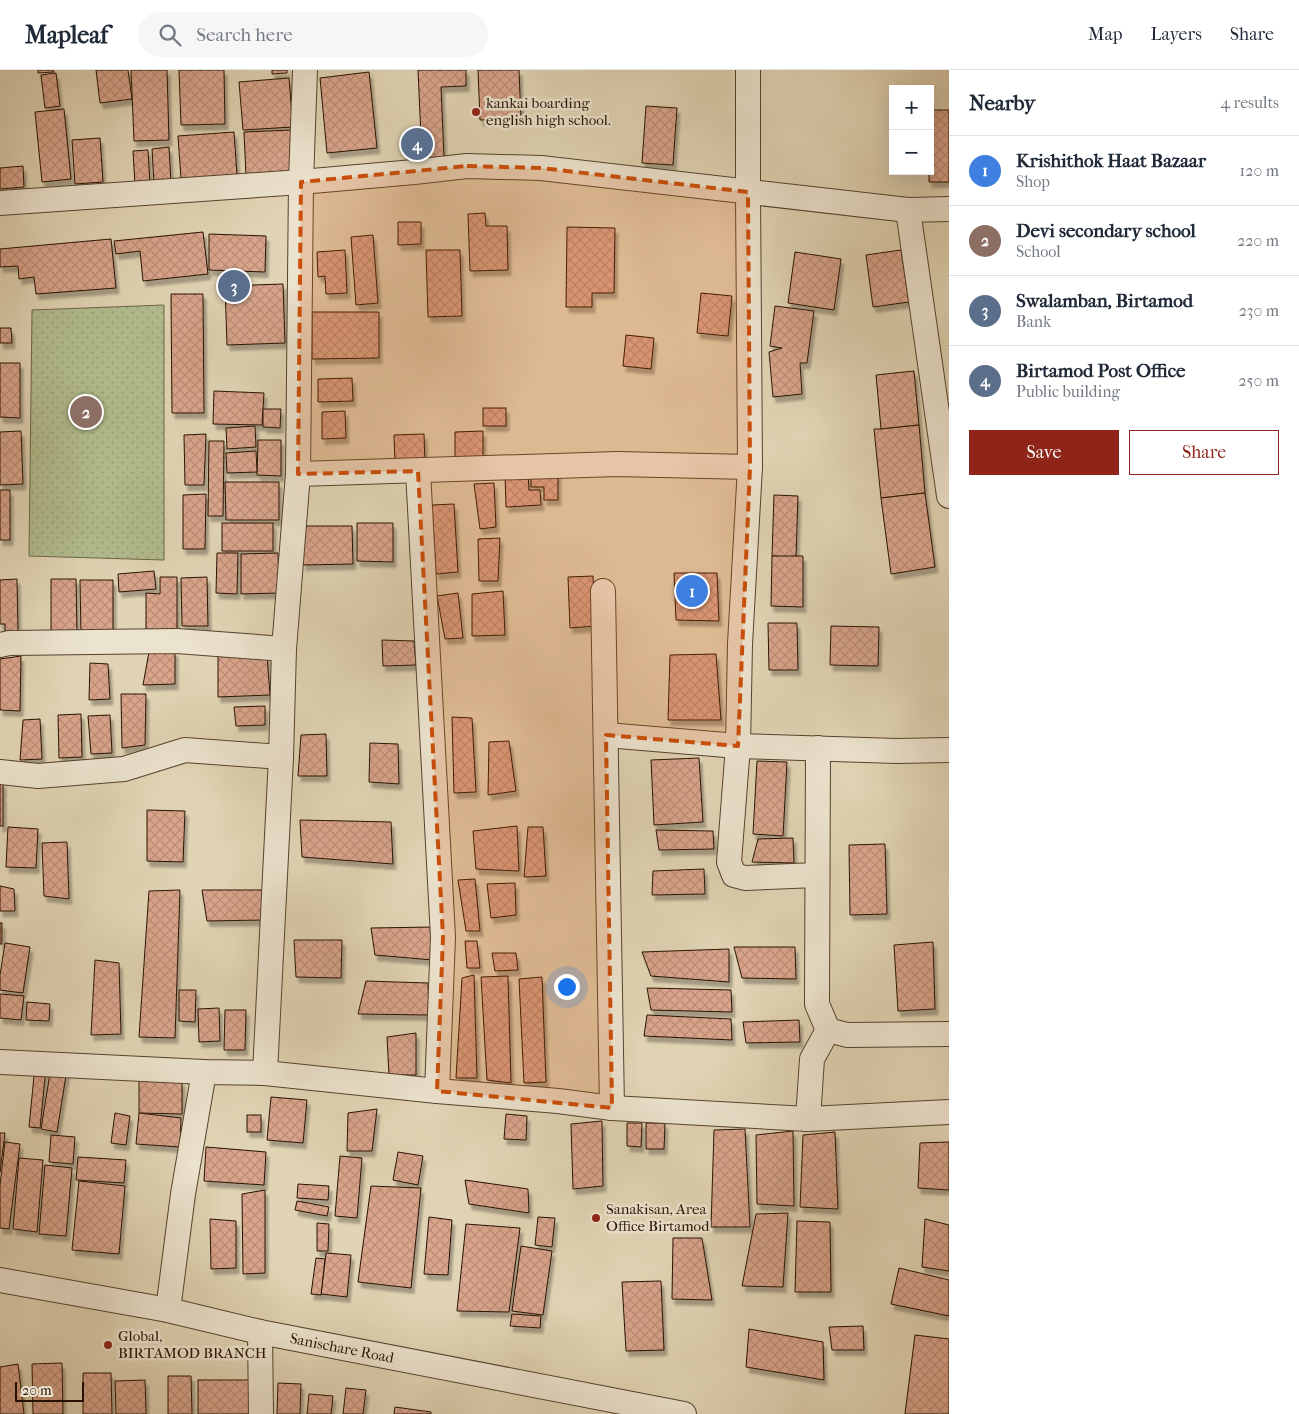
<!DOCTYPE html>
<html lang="en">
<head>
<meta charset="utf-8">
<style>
	body { margin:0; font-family:"IM FELL French Canon",serif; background:#f6f6f7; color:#1f2937 }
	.controls { position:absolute; right:15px; top:15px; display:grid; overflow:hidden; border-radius:0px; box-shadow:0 5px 20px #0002 }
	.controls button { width:45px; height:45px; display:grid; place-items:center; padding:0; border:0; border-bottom:1px solid #e0e1e3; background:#fff; color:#1f2937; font:25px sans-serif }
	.scale { position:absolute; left:15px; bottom:12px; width:69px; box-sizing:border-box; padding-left:5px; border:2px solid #281100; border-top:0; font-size:14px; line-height:18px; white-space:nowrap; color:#281100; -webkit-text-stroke:4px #ece3ce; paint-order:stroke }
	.you { position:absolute; left:566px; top:916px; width:18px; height:18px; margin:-12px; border:4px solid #fff; border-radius:50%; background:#1a73e8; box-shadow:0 0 0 8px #1a73e833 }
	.badge { display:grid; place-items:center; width:32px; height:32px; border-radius:50%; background:#8f2418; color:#fff; font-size:16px; font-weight:700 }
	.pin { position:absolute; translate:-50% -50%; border:2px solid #fff; box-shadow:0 1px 5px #0006 }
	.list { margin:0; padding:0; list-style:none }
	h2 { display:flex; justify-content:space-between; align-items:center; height:65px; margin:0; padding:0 20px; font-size:21px }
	h2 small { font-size:16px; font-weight:400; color:#747a83 }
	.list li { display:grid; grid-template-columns:32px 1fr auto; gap:15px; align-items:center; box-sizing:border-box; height:70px; padding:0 20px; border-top:1px solid #e0e1e3 }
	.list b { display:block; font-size:19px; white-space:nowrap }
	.list p { margin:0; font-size:16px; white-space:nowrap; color:#747a83 }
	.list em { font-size:16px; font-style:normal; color:#747a83 }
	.actions { display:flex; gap:10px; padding:15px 20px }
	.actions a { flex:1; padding:11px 0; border:1px solid #8f2418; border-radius:0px; text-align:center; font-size:18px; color:#8f2418 }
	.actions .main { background:#8f2418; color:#fff }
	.icon { flex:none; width:28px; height:28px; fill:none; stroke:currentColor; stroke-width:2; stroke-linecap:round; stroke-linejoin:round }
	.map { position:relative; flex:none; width:949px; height:1344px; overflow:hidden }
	header { display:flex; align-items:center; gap:30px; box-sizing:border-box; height:70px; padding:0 25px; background:#fff; border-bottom:1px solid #e0e1e3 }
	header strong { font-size:24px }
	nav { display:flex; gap:28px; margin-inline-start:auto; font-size:18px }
	.search { width:350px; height:45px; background:#f6f6f7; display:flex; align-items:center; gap:12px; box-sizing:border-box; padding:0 18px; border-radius:28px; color:#747a83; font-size:19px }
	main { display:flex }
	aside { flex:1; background:#fff }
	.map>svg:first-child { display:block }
	.grass { fill:url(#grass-dots); stroke:#6d6747 }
	.building { fill:url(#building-cross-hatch); stroke:#281100; filter:url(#shadow) }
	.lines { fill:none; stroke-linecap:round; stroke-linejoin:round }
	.minor-casing { stroke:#56422d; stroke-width:26 }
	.minor { stroke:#ece3ce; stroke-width:24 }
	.marked { fill:#cb4e0a; fill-opacity:0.2; stroke:#cb4e0a; stroke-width:4; stroke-dasharray:10 6; stroke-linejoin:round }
	.poi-dot { fill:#8f2418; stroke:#ece3ce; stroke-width:2 }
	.labels { text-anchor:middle; stroke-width:5; stroke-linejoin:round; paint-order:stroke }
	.poi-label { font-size:15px; fill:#281100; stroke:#ece3ce; text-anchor:start }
	.street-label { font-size:15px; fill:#281100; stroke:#ece3ce }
</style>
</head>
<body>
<header>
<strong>Mapleaf</strong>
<div class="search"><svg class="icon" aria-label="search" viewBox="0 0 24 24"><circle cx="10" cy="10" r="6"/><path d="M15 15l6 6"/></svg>Search here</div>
<nav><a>Map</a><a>Layers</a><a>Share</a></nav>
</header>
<main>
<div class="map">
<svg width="949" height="1344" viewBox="0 0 949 1344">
	<defs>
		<pattern id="grass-dots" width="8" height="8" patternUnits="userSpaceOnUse" patternTransform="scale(1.25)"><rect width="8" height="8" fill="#b2bd8e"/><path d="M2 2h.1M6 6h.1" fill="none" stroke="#99a179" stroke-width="1.8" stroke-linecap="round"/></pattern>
		<pattern id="building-cross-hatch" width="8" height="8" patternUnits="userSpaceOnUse" patternTransform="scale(1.25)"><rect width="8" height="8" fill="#daa58c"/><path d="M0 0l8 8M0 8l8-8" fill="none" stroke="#bb8d77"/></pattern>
		<filter id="shadow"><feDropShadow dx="3" dy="5.5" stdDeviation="1" flood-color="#0004"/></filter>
	</defs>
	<rect width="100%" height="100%" fill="#e1d4b4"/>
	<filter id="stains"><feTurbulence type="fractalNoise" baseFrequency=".004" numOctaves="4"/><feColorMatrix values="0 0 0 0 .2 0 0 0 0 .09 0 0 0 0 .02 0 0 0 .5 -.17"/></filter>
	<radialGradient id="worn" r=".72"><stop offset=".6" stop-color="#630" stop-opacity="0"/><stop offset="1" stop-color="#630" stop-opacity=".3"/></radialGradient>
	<polygon class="grass" points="164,235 164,490 29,486 32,240"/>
	<g class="building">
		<polygon points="38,0 53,0 54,2 38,3"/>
		<polygon points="96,0 128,0 132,29 100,33"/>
		<polygon points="131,0 167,0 169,70 134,71"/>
		<polygon points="179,0 224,0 225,54 181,55"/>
		<polygon points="272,0 287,0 287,3 272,4"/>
		<polygon points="418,0 466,0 466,16 441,17 444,87 422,88"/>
		<polygon points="478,0 519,0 521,49 480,50"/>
		<polygon points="369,2 377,78 327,83 320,8"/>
		<polygon points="56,3 60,36 45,38 41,5"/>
		<polygon points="289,8 293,57 243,60 239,12"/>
		<polygon points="646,36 677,38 673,95 642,93"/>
		<polygon points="64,39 71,109 42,112 35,42"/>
		<polygon points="930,40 949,40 949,112 929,112 929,101 930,101"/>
		<polygon points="292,60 294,104 246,106 244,62"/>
		<polygon points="234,62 237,105 181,109 178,66"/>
		<polygon points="100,68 103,112 75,114 72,70"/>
		<polygon points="169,77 171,113 154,114 152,79"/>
		<polygon points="148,80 150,114 135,115 133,81"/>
		<polygon points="23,96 24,117 0,119 0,98"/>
		<polygon points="485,143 486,156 507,156 508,200 470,201 468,144"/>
		<polygon points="398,152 421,152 421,174 398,175"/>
		<polygon points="567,157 615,158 614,223 592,223 592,237 566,237"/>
		<polygon points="203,162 208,204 143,211 140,181 116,184 114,171"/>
		<polygon points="209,164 266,166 265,202 209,200"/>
		<polygon points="373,165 378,233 356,235 351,167"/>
		<polygon points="111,169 116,218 36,224 34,207 19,209 18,196 0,197 0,179"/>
		<polygon points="345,180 347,223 326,224 325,206 318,207 317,182"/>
		<polygon points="426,180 460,180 462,246 428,247"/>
		<polygon points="901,180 909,232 873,237 866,185"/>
		<polygon points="795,182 841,189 834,240 788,233"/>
		<polygon points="283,214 285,273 227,275 225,216"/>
		<polygon points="701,223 732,226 728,266 697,263"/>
		<polygon points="171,224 203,224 204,343 172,343"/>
		<polygon points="775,236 814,241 807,293 800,293 802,324 773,327 769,282 782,278 770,276"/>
		<polygon points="312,242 379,242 379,288 312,289"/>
		<polygon points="0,258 11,258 12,273 0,273"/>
		<polygon points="626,265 654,268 651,299 623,296"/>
		<polygon points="0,293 20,293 20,348 0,347"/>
		<polygon points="914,301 919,355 881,359 876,305"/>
		<polygon points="352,308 353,331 318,332 318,309"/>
		<polygon points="214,321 264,323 262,355 213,354"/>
		<rect x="483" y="338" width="23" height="18"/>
		<polygon points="263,339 281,339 280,358 263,357"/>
		<polygon points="345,341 346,368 322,369 322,342"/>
		<polygon points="919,355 925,423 881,428 874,359 881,359"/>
		<polygon points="255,356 256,377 227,379 226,358"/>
		<polygon points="21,361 23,414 0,415 0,362"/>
		<polygon points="483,361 483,392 455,392 455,362"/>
		<polygon points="206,364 204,415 185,415 184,365"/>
		<polygon points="424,364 425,393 395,393 394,365"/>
		<polygon points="258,370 281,370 281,406 257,405"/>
		<polygon points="209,371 224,371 223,446 208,446"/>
		<polygon points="256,381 257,402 227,403 226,383"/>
		<polygon points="531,400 558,400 558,430 544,430 544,417 531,417"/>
		<polygon points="528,403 529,420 540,420 541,435 506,437 505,404"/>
		<polygon points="225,412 279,412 279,450 226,450"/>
		<polygon points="494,413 496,457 480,459 474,414"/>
		<rect x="0" y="420" width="10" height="50"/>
		<polygon points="925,423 935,497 891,504 881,428"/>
		<polygon points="206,424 205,479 183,479 183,425"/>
		<polygon points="774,425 798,426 796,487 772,486"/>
		<polygon points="454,434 458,502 436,504 432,435"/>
		<rect x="222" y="453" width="51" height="28"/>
		<polygon points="357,453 393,453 393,492 357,491"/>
		<polygon points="303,456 352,456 353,494 303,495"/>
		<polygon points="500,468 498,511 479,511 478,469"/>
		<polygon points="217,483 238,483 237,524 216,523"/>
		<polygon points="278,483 279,523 241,524 241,484"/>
		<polygon points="772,486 803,486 803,537 771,536"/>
		<polygon points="154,501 156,519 119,522 118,504"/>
		<polygon points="674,503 717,503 719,551 676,550"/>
		<polygon points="593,506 596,556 570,558 568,507"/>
		<polygon points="160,507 177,507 177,566 146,566 146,523 160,524"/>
		<polygon points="207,507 208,556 182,556 181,508"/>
		<polygon points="17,509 18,561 5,561 5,554 0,554 0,510"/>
		<polygon points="51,509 76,509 77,563 51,563"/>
		<polygon points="80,510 113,510 113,561 81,566"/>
		<polygon points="503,521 505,565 472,566 472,524"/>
		<polygon points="458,523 463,568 445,569 437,526"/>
		<polygon points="768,553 797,553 798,600 769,600"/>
		<polygon points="831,556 879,557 878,596 830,595"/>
		<polygon points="382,570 414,571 416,595 383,596"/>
		<polygon points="175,581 175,614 143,615 149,582"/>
		<polygon points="716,584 721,650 668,650 670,585"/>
		<polygon points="218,585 267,585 270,625 218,627"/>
		<polygon points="21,586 20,641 0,640 0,589"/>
		<polygon points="90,593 108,594 110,629 89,630"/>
		<polygon points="121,624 146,624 145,675 122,678"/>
		<polygon points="265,636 265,655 236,656 234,637"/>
		<polygon points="81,644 82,687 59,688 58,645"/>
		<polygon points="110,645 112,683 91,684 88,646"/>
		<polygon points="452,647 472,648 476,722 454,723"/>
		<polygon points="40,649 42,689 20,690 23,650"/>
		<polygon points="326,664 327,706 298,706 301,665"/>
		<polygon points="509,671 516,721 488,725 489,672"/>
		<polygon points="370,673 398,674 399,714 369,712"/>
		<polygon points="699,688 703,752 654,755 651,690"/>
		<polygon points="757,691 787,692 783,766 753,764"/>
		<rect x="0" y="712" width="3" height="44"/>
		<polygon points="147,740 185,741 183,792 147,791"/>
		<polygon points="300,750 391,752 393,794 302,787"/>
		<polygon points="517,756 519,801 476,799 473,761"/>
		<polygon points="8,757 38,759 36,798 6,797"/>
		<polygon points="528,757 543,757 546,806 524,807"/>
		<polygon points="656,760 713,761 714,779 659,780"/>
		<polygon points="793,768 794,793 752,792 758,769"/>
		<polygon points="67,772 69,829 44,826 42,773"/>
		<polygon points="885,774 887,844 850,845 849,775"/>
		<polygon points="704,799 705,824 652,825 653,801"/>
		<polygon points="475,809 480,861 466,861 458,810"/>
		<polygon points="515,813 516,845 491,848 487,814"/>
		<polygon points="0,816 14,819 15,841 0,841"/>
		<polygon points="180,820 175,968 139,967 149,821"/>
		<polygon points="202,820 264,820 264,850 207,851"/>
		<rect x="0" y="853" width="2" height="21"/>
		<polygon points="434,857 433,890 375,885 371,858"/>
		<polygon points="294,870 342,870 341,908 296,907"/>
		<polygon points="465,871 477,871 480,898 467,898"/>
		<polygon points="933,872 935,939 898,941 894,875"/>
		<polygon points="5,873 30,877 23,923 0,920 0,905"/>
		<polygon points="734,877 795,877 796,909 742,908"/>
		<polygon points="729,879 729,912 651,906 642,882"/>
		<polygon points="492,883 516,883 518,900 495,901"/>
		<polygon points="95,890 119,893 121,964 91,965"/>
		<polygon points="474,905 477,1008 456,1008 462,908"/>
		<polygon points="508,906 511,1013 487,1010 481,907"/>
		<polygon points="542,907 546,1012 524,1013 519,909"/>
		<polygon points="366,911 428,913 429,945 358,944"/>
		<polygon points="647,918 731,920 732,942 651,940"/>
		<polygon points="179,920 196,920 195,952 179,951"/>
		<polygon points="0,924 24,926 21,950 0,948"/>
		<polygon points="27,932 50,934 49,951 26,950"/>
		<polygon points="219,938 220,971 199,972 198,939"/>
		<polygon points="225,940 246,940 245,980 224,980"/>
		<polygon points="647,945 731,949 732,970 644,966"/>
		<polygon points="799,950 800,972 746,973 743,952"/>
		<polygon points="416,963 416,1005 389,1005 387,967"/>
		<polygon points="35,996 46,998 40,1058 29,1057"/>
		<polygon points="51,997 67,999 57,1062 41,1059"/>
		<polygon points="139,1010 182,1011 182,1044 139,1043"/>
		<polygon points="271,1027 307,1030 303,1073 267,1070"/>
		<polygon points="377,1039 372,1081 347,1081 348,1043"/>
		<polygon points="115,1043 130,1046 126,1075 111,1073"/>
		<polygon points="139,1043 181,1048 180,1077 136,1074"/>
		<polygon points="506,1044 527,1046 526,1070 504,1069"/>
		<rect x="247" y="1045" width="14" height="17"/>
		<polygon points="602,1051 603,1116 573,1119 571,1054"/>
		<polygon points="627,1053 642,1053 641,1077 627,1076"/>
		<polygon points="646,1053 665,1053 664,1079 646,1079"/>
		<polygon points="745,1059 750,1157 711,1157 714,1060"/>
		<polygon points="793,1061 794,1136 757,1134 756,1065"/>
		<polygon points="835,1062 838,1139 800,1137 803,1065"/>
		<polygon points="0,1063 5,1063 0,1102"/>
		<polygon points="51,1065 75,1067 73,1094 49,1092"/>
		<polygon points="5,1072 20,1074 9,1159 0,1158 0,1115"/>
		<polygon points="949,1072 949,1120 918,1118 920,1073"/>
		<polygon points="206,1077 266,1082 264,1115 204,1111"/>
		<polygon points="398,1082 423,1086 418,1115 393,1110"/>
		<polygon points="340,1086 362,1088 357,1148 335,1146"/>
		<polygon points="78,1087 126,1090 124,1113 76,1110"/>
		<polygon points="19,1088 43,1090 37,1162 13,1159"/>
		<polygon points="45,1095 72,1098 66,1166 39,1164"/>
		<polygon points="465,1110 528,1119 529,1143 469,1134"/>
		<polygon points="79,1111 125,1116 119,1184 72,1180"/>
		<polygon points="298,1114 329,1116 328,1130 297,1128"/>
		<polygon points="371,1116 421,1118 411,1218 358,1212"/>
		<polygon points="265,1120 265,1203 243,1204 242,1124"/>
		<polygon points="297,1131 329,1137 327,1146 295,1140"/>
		<polygon points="788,1143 783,1217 742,1216 756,1144"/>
		<polygon points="429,1147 452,1150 448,1205 424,1204"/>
		<polygon points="538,1147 555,1148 552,1177 535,1175"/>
		<polygon points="210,1149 236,1151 236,1198 211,1199"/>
		<polygon points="925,1149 949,1155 949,1201 922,1197"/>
		<polygon points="797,1151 830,1152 831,1222 795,1222"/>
		<polygon points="317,1153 329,1154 328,1181 317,1181"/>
		<polygon points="466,1154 520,1158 509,1242 457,1241"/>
		<polygon points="673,1168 702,1168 712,1230 672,1229"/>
		<polygon points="521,1176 552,1181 543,1245 512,1241"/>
		<polygon points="326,1183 351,1185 347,1227 321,1224"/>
		<polygon points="316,1188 325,1189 321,1225 311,1224"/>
		<polygon points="899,1198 949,1210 949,1246 891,1234"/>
		<polygon points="661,1211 664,1280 626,1281 622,1212"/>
		<polygon points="512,1244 541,1246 540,1258 510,1256"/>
		<polygon points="863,1256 864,1280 832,1280 829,1257"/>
		<polygon points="749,1259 823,1272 824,1310 746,1297"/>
		<polygon points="915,1265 949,1269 949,1344 905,1344"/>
		<polygon points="62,1293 63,1344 33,1344 32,1294"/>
		<polygon points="18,1294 24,1344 0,1344 0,1297"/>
		<polygon points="83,1303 111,1303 112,1344 83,1344"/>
		<polygon points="168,1306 191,1306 192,1344 168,1344"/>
		<polygon points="145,1310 146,1344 116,1344 115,1311"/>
		<rect x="198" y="1310" width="56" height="34"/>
		<polygon points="278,1313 301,1314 300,1344 277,1344"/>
		<polygon points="346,1318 366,1320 363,1344 343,1344"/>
		<polygon points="309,1324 333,1326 331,1344 307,1344"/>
		<polygon points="395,1337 431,1342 431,1344 394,1344"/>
	</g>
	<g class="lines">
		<defs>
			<g id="minor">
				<polyline points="748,0 748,122 750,397 740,574 738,676 729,792 734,805 745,808 817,805"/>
				<polyline points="0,133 301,112 414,102 467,96 541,98 908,140 949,139"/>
				<polyline points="908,140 949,426"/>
				<polyline points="418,401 443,867 437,1021"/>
				<polyline points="298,404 617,394 750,397"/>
				<polyline points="603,521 612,1038"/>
				<polyline points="0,575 9,573 177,571 284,579"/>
				<polyline points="606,665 738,676 897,681 949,680"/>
				<polyline points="818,678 817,934 828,960 847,965 949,964"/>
				<polyline points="0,702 38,706 124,699 185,680 281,687"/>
				<polyline points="0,992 204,1002 265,1003 437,1021 558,1031 612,1038 808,1049 949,1042"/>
				<polyline points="265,1003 281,687 284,579 298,404 301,112 305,0"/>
				<polyline points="808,1049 812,989 828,960"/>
				<polyline points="0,1210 168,1240 260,1262 684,1344"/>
				<polyline points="168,1240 183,1124 204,1002"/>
				<polyline points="260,1262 261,1344"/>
			</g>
		</defs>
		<use href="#minor" class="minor-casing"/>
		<use href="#minor" class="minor"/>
	</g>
	<path class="marked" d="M467,96L541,98L748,122L750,397L738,676L606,665L612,1038L437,1021L443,867L418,401L298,404L301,112Z"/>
	<g class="poi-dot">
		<circle cx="476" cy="42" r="5"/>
		<circle cx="596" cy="1148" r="5"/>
		<circle cx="108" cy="1275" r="5"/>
	</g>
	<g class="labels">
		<g class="poi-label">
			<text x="486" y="38">kankai boarding<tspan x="486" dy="17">english high school.</tspan></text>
			<text x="606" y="1144">Sanakisan, Area<tspan x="606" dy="17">Office Birtamod</tspan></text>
			<text x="118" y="1271">Global,<tspan x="118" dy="17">BIRTAMOD BRANCH</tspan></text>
		</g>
		<g class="street-label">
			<text transform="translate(342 1278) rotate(11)" y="5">Sanischare Road</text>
		</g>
	</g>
	<rect width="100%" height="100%" filter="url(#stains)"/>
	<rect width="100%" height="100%" fill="url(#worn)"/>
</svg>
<div class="controls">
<button>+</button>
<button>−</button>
</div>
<div class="scale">20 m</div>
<div class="you"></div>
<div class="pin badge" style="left:692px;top:521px;background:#3f7fe0">1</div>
<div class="pin badge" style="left:86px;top:342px;background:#8d6e63">2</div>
<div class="pin badge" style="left:234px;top:216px;background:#5c6f8a">3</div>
<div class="pin badge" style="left:417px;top:74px;background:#5c6f8a">4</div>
</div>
<aside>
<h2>Nearby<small>4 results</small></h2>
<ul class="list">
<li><span class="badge" style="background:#3f7fe0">1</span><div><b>Krishithok Haat Bazaar</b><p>Shop</p></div><em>120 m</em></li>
<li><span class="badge" style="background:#8d6e63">2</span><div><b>Devi secondary school</b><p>School</p></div><em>220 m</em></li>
<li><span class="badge" style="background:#5c6f8a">3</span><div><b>Swalamban, Birtamod</b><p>Bank</p></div><em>230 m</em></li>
<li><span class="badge" style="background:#5c6f8a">4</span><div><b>Birtamod Post Office</b><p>Public building</p></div><em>250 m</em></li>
</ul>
<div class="actions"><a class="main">Save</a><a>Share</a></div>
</aside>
</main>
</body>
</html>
